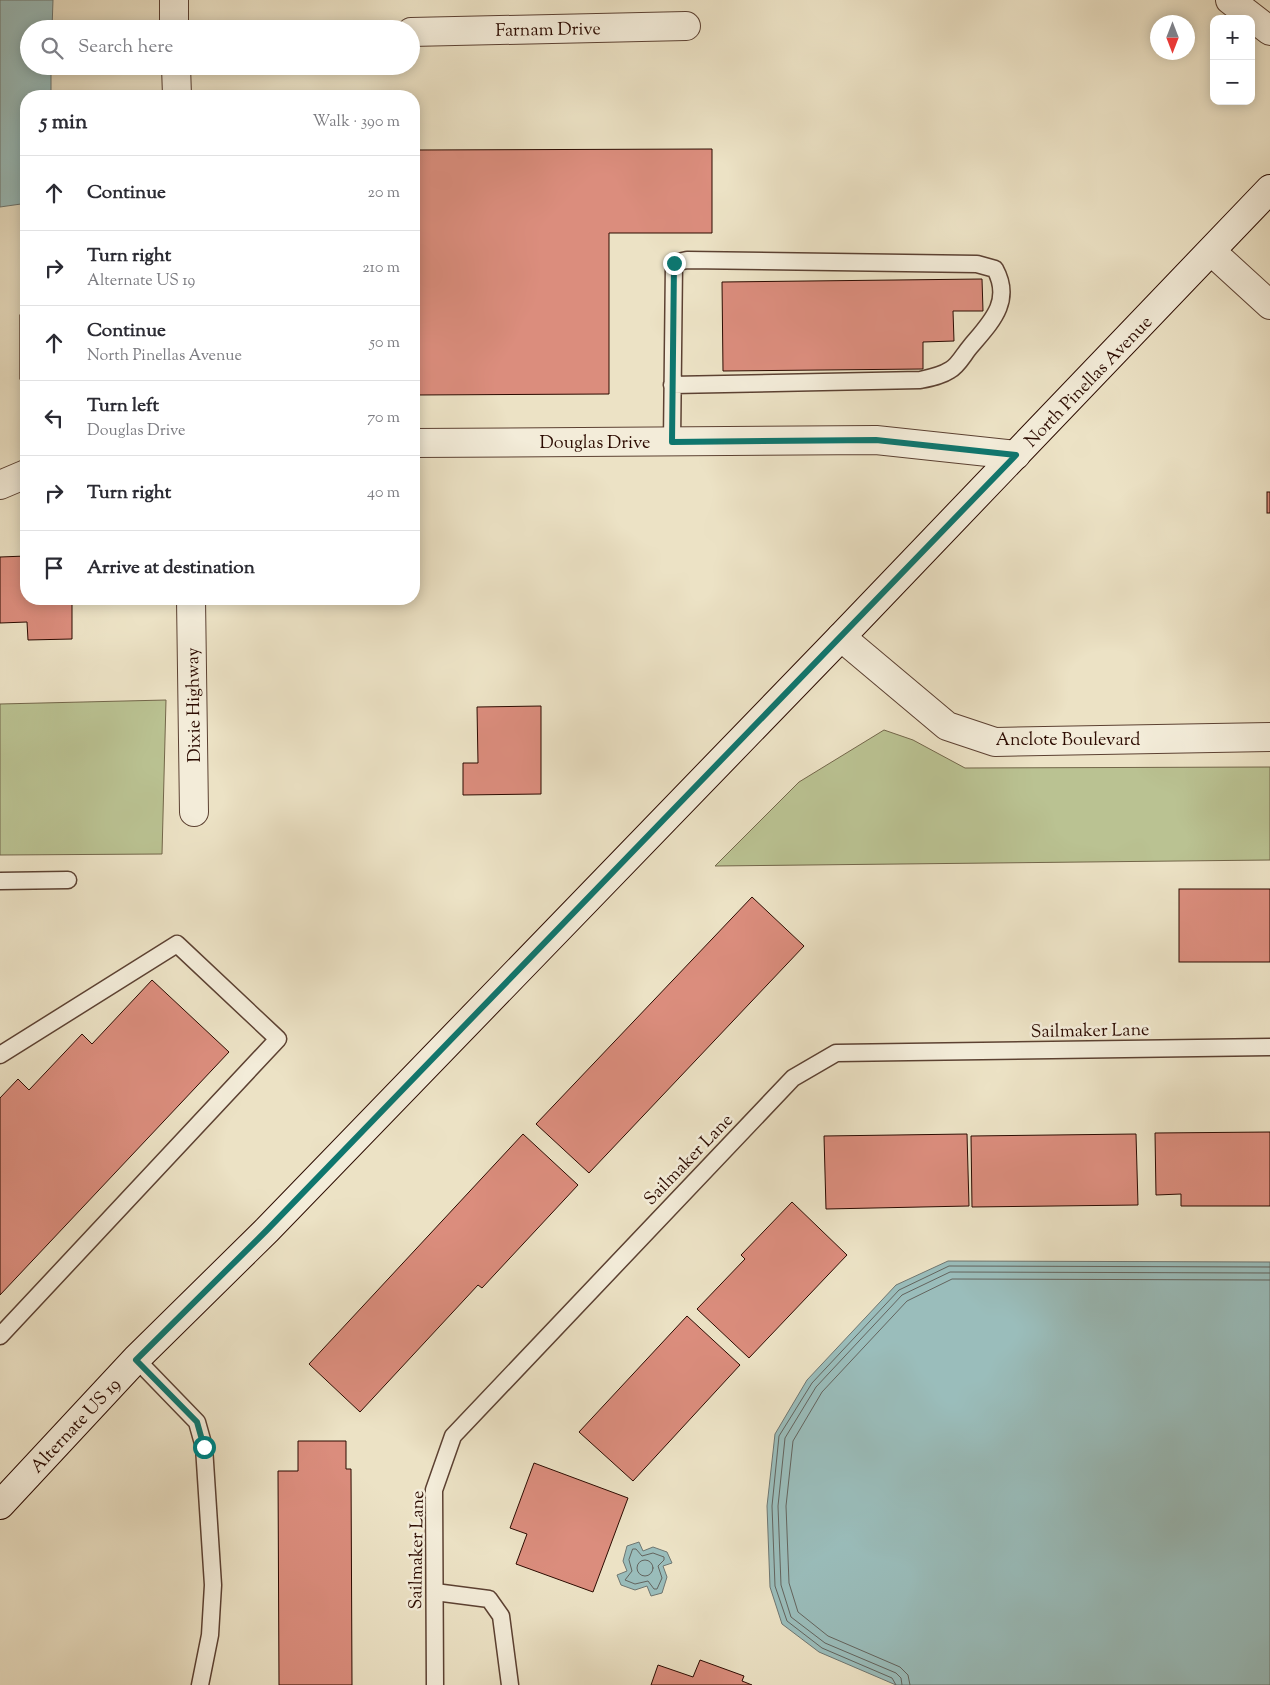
<!DOCTYPE html>
<html lang="en">
<head>
<meta charset="utf-8">
<style>
	body { margin:0; font-family:"Sorts Mill Goudy",serif; background:#f7f7f7; color:#2b2b33 }
	.controls { position:absolute; right:15px; top:15px; display:grid; overflow:hidden; border-radius:10px; box-shadow:0 2px 12px #0003 }
	.controls button { width:45px; height:45px; display:grid; place-items:center; padding:0; border:0; border-bottom:1px solid #e1e1e2; background:#fff; color:#2b2b33; font:25px sans-serif }
	.compass { position:absolute; left:1150px; top:15px; width:45px; height:45px; border-radius:50%; background:#fff; box-shadow:0 2px 12px #0003; rotate:180deg }
	.stop { position:absolute; width:15px; height:15px; margin:-11px; border:4px solid #0f766e; border-radius:50%; background:#fff }
	.stop.end { background:#0f766e; border-color:#fff; box-shadow:0 1px 5px #0008 }
	.list { margin:0; padding:0; list-style:none }
	h2 { display:flex; justify-content:space-between; align-items:center; height:65px; margin:0; padding:0 20px; font-size:21px }
	h2 small { font-size:16px; font-weight:400; color:#7c7c81 }
	.list li { display:grid; grid-template-columns:32px 1fr auto; gap:15px; align-items:center; box-sizing:border-box; height:75px; padding:0 20px; border-top:1px solid #e1e1e2 }
	.list b { display:block; font-size:19px; white-space:nowrap }
	.list p { margin:0; font-size:16px; white-space:nowrap; color:#7c7c81 }
	.list em { font-size:16px; font-style:normal; color:#7c7c81 }
	.icon { flex:none; width:28px; height:28px; fill:none; stroke:currentColor; stroke-width:2; stroke-linecap:round; stroke-linejoin:round }
	.map { position:relative; flex:none; width:1270px; height:1685px; overflow:hidden }
	.search { position:absolute; background:#fff; box-shadow:0 2px 12px #0003; left:20px; top:20px; width:400px; height:55px; display:flex; align-items:center; gap:12px; box-sizing:border-box; padding:0 18px; border-radius:28px; color:#7c7c81; font-size:19px }
	.panel { position:absolute; background:#fff; box-shadow:0 2px 12px #0003; left:20px; top:90px; width:400px; height:515px; border-radius:20px }
	.map>svg:first-child { display:block }
	.green { fill:#bac292; stroke:#73664a }
	.water { fill:#9abdbb; stroke:#6e7671 }
	.lines { fill:none; stroke-linecap:round; stroke-linejoin:round }
	.shore { stroke:#63645e; stroke-width:1 }
	.building { fill:#db8d7d; stroke:#2c0b01 }
	.service-casing { stroke:#5c4132; stroke-width:19 }
	.minor-casing { stroke:#5c4132; stroke-width:30 }
	.tertiary-casing { stroke:#5c4132; stroke-width:30 }
	.secondary-casing { stroke:#2c0b01; stroke-width:30 }
	.service { stroke:#f3ecd9; stroke-width:16 }
	.minor { stroke:#f3ecd9; stroke-width:28 }
	.tertiary { stroke:#f3ecd9; stroke-width:28 }
	.secondary { stroke:#f3ecd9; stroke-width:28 }
	.route { stroke:#0f766e; stroke-width:6 }
	.labels { text-anchor:middle; stroke-width:5; stroke-linejoin:round; paint-order:stroke }
	.street-label { font-size:18px; fill:#2c0b01; stroke:#f3ecd9 }
</style>
</head>
<body>
<div class="map">
<svg width="1270" height="1685" viewBox="0 0 1270 1685">
	<rect width="100%" height="100%" fill="#ece2c5"/>
	<filter id="stains"><feTurbulence type="fractalNoise" baseFrequency=".004" numOctaves="4"/><feColorMatrix values="0 0 0 0 .2 0 0 0 0 .09 0 0 0 0 .02 0 0 0 .5 -.17"/></filter>
	<radialGradient id="worn" r=".72"><stop offset=".6" stop-color="#630" stop-opacity="0"/><stop offset="1" stop-color="#630" stop-opacity=".3"/></radialGradient>
	<g class="green">
		<polygon points="166,700 162,854 0,855 0,704"/>
		<polygon points="884,730 913,740 965,768 1270,767 1270,860 715,866 799,782"/>
	</g>
	<g class="water">
		<polygon points="0,0 53,0 52,29 29,29 29,66 51,66 51,96 26,96 26,197 21,204 0,207"/>
		<polygon points="948,1261 1270,1262 1270,1685 896,1685 819,1652 782,1624 770,1587 767,1506 775,1434 807,1380 896,1285"/>
		<polygon points="639,1542 643,1551 653,1547 667,1552 672,1563 663,1566 667,1577 662,1593 651,1596 647,1586 635,1590 621,1585 617,1575 627,1571 623,1561 627,1546"/>
	</g>
	<g class="lines">
		<g class="shore">
			<polygon points="633,1549 636,1549 642,1556 653,1553 664,1557 664,1560 658,1566 662,1578 657,1589 654,1589 648,1581 635,1584 625,1580 632,1571 629,1560"/>
			<circle cx="645" cy="1568" r="8"/>
			<polyline points="896,1685 892,1678 822,1648 787,1621 775,1586 772,1506 779,1436 812,1383 899,1290 949,1266 1270,1267"/>
			<polyline points="902,1685 901,1678 896,1673 825,1643 791,1617 781,1585 778,1506 785,1438 816,1387 902,1295 950,1272 1270,1273"/>
			<polyline points="910,1685 908,1675 900,1667 828,1636 798,1612 789,1583 786,1506 793,1441 822,1392 907,1301 952,1279 1270,1280"/>
		</g>
	</g>
	<g class="building">
		<polygon points="712,149 712,233 609,233 609,394 414,395 414,150"/>
		<polygon points="982,279 983,311 953,311 954,341 923,342 923,369 723,371 722,282"/>
		<rect x="20" y="315" width="6" height="64"/>
		<rect x="1267" y="492" width="3" height="21"/>
		<polygon points="26,556 26,599 72,599 72,639 28,640 27,622 0,623 0,557"/>
		<polygon points="541,706 541,794 463,795 463,763 478,763 477,707"/>
		<rect x="1179" y="889" width="91" height="73"/>
		<polygon points="752,897 804,946 589,1173 536,1124"/>
		<polygon points="152,980 229,1052 0,1295 0,1098 18,1079 29,1090 82,1034 92,1044"/>
		<polygon points="1270,1132 1270,1206 1181,1206 1181,1194 1156,1195 1155,1133"/>
		<polygon points="523,1134 578,1185 482,1288 478,1285 360,1412 309,1364"/>
		<polygon points="967,1134 969,1206 826,1209 824,1136"/>
		<polygon points="1136,1134 1138,1205 972,1207 971,1136"/>
		<polygon points="792,1202 847,1255 749,1358 697,1309 745,1259 741,1255"/>
		<polygon points="687,1316 740,1365 633,1481 579,1432"/>
		<polygon points="298,1441 346,1441 346,1469 351,1469 352,1685 279,1685 278,1471 298,1471"/>
		<polygon points="534,1463 628,1498 593,1592 516,1564 527,1534 510,1528"/>
		<polygon points="700,1660 744,1676 742,1681 752,1685 651,1685 658,1665 693,1677"/>
	</g>
	<g class="lines">
		<defs>
			<g id="service">
				<path d="M672,442L674,263L687,260L977,264L995,269C1013,302 990,323 970,347C964,354 958,366 950,370C941,376 930,378 920,380L672,385"/>
				<polyline points="0,881 68,880"/>
				<polyline points="0,1055 177,944 278,1039 0,1336"/>
				<polyline points="136,1359 197,1422 204,1447 213,1585 210,1635 200,1685"/>
				<polyline points="435,1592 489,1599 501,1616 510,1685"/>
				<polyline points="435,1685 434,1490 453,1436 793,1078 836,1053 1270,1047"/>
			</g>
			<g id="minor">
				<polyline points="1230,0 1270,31"/>
				<polyline points="411,32 686,26"/>
				<polyline points="1212,252 1270,305"/>
				<polyline points="0,485 26,474"/>
				<polyline points="191,599 194,812"/>
			</g>
			<g id="tertiary">
				<polyline points="174,0 174,29"/>
				<polyline points="176,66 177,96"/>
				<polyline points="414,443 876,440 1016,455"/>
				<polyline points="841,637 947,726 995,742 1270,737"/>
			</g>
			<polyline id="secondary" points="0,1505 136,1359 267,1230 841,637 1270,189"/>
		</defs>
		<use href="#service" class="service-casing"/>
		<use href="#minor" class="minor-casing"/>
		<use href="#tertiary" class="tertiary-casing"/>
		<use href="#secondary" class="secondary-casing"/>
		<use href="#service" class="service"/>
		<use href="#minor" class="minor"/>
		<use href="#tertiary" class="tertiary"/>
		<use href="#secondary" class="secondary"/>
	</g>
	<g class="lines">
		<polyline class="route" points="204,1447 197,1422 136,1360 267,1230 1016,455 876,440 672,442 674,263"/>
	</g>
	<g class="labels">
		<g class="street-label">
			<text transform="translate(548 29) rotate(-1)" y="6">Farnam Drive</text>
			<text transform="translate(1088 381) rotate(-46)" y="6">North Pinellas Avenue</text>
			<text x="595" y="448">Douglas Drive</text>
			<text transform="translate(193 705) rotate(-91)" y="6">Dixie Highway</text>
			<text x="1068" y="745">Anclote Boulevard</text>
			<text transform="translate(1090 1030) rotate(-1)" y="6">Sailmaker Lane</text>
			<text transform="translate(688 1159) rotate(-46)" y="6">Sailmaker Lane</text>
			<text transform="translate(75 1425) rotate(-47)" y="6">Alternate US 19</text>
			<text transform="translate(416 1550) rotate(-89)" y="6">Sailmaker Lane</text>
		</g>
	</g>
	<rect width="100%" height="100%" filter="url(#stains)"/>
	<rect width="100%" height="100%" fill="url(#worn)"/>
</svg>
<div class="controls">
<button>+</button>
<button>−</button>
</div>
<svg class="compass" viewBox="-18 -18 36 36"><path d="M0-13l5 13h-10z" fill="#e53935"/><path d="M0 13l5-13h-10z" fill="#7c7c81"/></svg>
<div class="stop" style="left:204px;top:1447px"></div>
<div class="stop end" style="left:674px;top:263px"></div>
<div class="search"><svg class="icon" aria-label="search" viewBox="0 0 24 24"><circle cx="10" cy="10" r="6"/><path d="M15 15l6 6"/></svg>Search here</div>
<section class="panel">
<h2>5 min<small>Walk · 390 m</small></h2>
<ul class="list">
<li><svg class="icon" aria-label="ahead" viewBox="0 0 24 24"><path d="M12 20V5M6 11l6-6 6 6"/></svg><div><b>Continue</b></div><em>20 m</em></li>
<li><svg class="icon" aria-label="right" viewBox="0 0 24 24"><path d="M7 20v-9h11M14 6l5 5-5 5"/></svg><div><b>Turn right</b><p>Alternate US 19</p></div><em>210 m</em></li>
<li><svg class="icon" aria-label="ahead" viewBox="0 0 24 24"><path d="M12 20V5M6 11l6-6 6 6"/></svg><div><b>Continue</b><p>North Pinellas Avenue</p></div><em>50 m</em></li>
<li><svg class="icon" aria-label="left" viewBox="0 0 24 24"><path d="M17 20v-9H6M10 6l-5 5 5 5"/></svg><div><b>Turn left</b><p>Douglas Drive</p></div><em>70 m</em></li>
<li><svg class="icon" aria-label="right" viewBox="0 0 24 24"><path d="M7 20v-9h11M14 6l5 5-5 5"/></svg><div><b>Turn right</b></div><em>40 m</em></li>
<li><svg class="icon" aria-label="arrive" viewBox="0 0 24 24"><path d="M6 21V4h12l-3 4 3 4H6"/></svg><div><b>Arrive at destination</b></div></li>
</ul>
</section>
</div>
</body>
</html>
